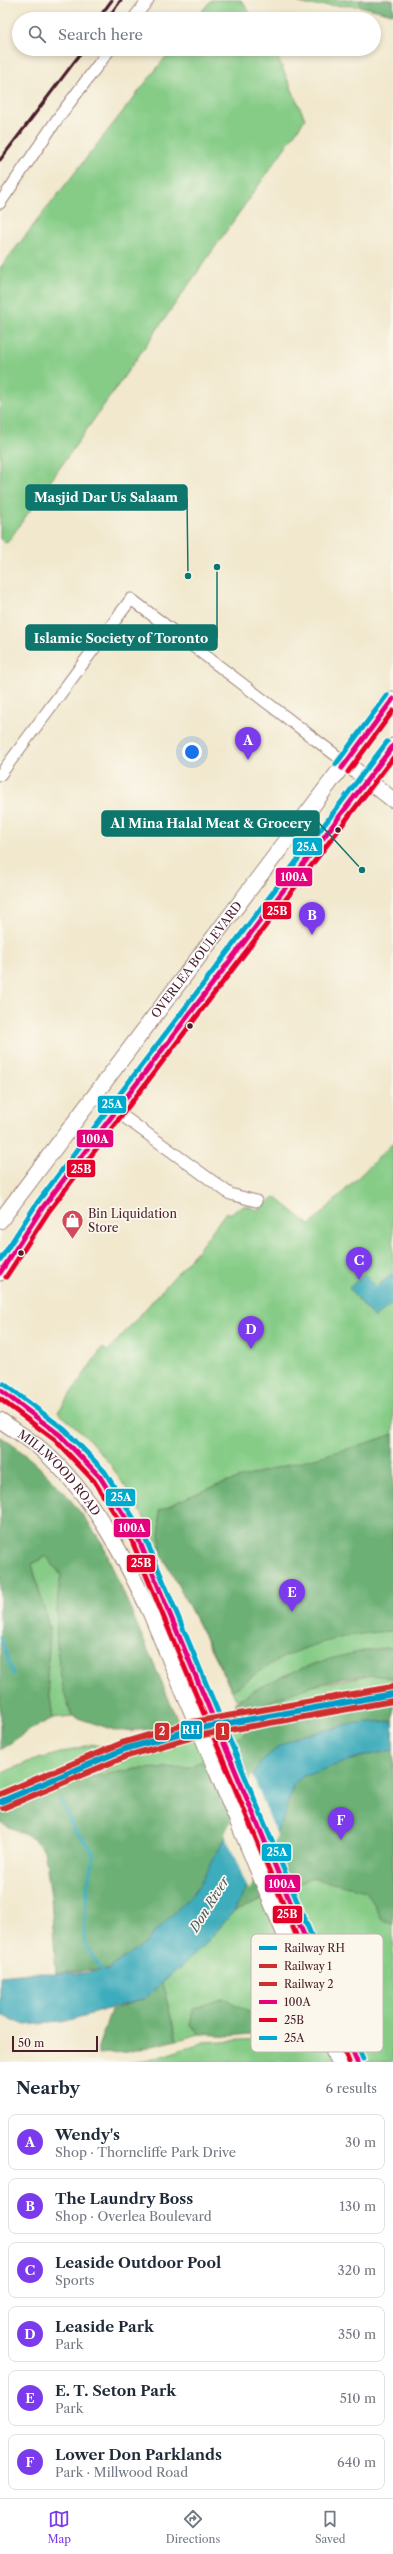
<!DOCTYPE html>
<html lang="en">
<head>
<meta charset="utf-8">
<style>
	body { margin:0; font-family:"Libre Caslon Text",serif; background:#f2f2f3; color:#1f2937 }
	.scale { position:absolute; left:12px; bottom:10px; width:86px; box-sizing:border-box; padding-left:4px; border:2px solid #4a1f2b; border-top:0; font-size:11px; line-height:14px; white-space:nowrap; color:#4a1f2b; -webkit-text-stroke:3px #fbf7ec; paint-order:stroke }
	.you { position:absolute; left:192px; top:752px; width:14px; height:14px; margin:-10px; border:3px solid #fff; border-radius:50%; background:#1a73e8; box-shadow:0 0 0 6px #1a73e833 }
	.badge { display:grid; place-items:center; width:26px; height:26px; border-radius:50%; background:#7c3aed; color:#fff; font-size:13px; font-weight:700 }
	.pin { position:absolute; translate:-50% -33px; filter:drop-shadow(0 1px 2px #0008) }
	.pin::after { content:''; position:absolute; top:21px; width:14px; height:12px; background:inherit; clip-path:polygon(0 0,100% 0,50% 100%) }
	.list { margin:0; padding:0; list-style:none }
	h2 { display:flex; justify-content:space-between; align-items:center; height:52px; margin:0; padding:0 16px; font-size:17px }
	h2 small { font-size:13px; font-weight:400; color:#747a83 }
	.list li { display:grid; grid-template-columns:26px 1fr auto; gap:12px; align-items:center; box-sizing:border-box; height:56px; margin:0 8px 8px; padding:0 8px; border:1px solid #e0e1e3; border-radius:8px }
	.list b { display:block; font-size:15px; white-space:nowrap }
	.list p { margin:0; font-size:13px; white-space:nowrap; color:#747a83 }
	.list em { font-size:13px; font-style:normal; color:#747a83 }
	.icon { flex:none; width:22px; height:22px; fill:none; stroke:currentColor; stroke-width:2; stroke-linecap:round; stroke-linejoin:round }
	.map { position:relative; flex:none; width:393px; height:2062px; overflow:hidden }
	.search { position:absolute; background:#fff; box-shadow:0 2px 6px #0003; left:12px; right:12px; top:12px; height:44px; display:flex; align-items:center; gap:10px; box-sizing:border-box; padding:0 14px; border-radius:22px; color:#747a83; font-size:15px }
	.sheet { height:436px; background:#fff }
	nav { display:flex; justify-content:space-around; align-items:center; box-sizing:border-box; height:56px; border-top:1px solid #e0e1e3; background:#fff; font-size:11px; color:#747a83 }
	nav a { display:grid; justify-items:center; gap:2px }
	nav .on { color:#7c3aed }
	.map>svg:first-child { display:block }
	.green { fill:#86cc87; stroke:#687659 }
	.forest { fill:#6cb074; stroke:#5b6850 }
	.water { fill:#3eacbc; stroke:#446674 }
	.pier { fill:#f1e8cd }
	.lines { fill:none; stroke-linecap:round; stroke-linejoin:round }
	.stream { stroke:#3eacbc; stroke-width:3.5 }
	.street-casing { stroke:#9e847c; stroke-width:13 }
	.secondary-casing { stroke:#9e847c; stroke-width:17 }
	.street { stroke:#fff; stroke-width:11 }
	.secondary { stroke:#fff; stroke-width:15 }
	.rail { stroke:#4a1f2b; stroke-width:3 }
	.bus-1-casing { stroke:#fbf7ec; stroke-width:8 }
	.bus-2-casing { stroke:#fbf7ec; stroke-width:8 }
	.bus-3-casing { stroke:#fbf7ec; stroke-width:8 }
	.bus-1 { stroke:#e5007d; stroke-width:5 }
	.bus-2 { stroke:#e4002b; stroke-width:5 }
	.bus-3 { stroke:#00a9ce; stroke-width:5 }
	.rail-1-casing { stroke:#fbf7ec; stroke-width:9 }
	.rail-2-casing { stroke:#fbf7ec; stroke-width:9 }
	.rail-3-casing { stroke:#fbf7ec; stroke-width:9 }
	.rail-1 { stroke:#009ac7; stroke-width:6 }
	.rail-2 { stroke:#cf2e2f; stroke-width:6 }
	.rail-3 { stroke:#cf2e2f; stroke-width:6 }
	.bus-dot { fill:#4a1f2b; stroke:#fbf7ec; stroke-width:1.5 }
	.labels { text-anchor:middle; stroke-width:3.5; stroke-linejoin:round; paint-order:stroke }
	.street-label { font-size:12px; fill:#4a1f2b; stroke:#fbf7ec }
	.poi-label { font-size:12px; fill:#4a1f2b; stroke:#fbf7ec; text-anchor:start }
	.water-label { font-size:13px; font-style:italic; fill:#455765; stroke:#fbf7ec }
	.key { fill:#fbf7ec; stroke:#c6b6b2; stroke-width:1 }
	.key-label { font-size:11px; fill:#4a1f2b }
	.leader { fill:none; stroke:#0f766e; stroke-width:1.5 }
	.callout-dot { fill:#0f766e; stroke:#fbf7ec; stroke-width:1.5 }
	.callout { fill:#0f766e; stroke:#0f766e; stroke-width:1.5 }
	.callout-label { font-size:13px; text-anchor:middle; font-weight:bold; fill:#fff }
	.line-badge { stroke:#fbf7ec; stroke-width:1.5 }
	.badge-label { font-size:11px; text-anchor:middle; font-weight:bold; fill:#fff }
</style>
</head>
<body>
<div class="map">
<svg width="393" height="2062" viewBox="0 0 393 2062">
	<rect width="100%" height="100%" fill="#fbf7ec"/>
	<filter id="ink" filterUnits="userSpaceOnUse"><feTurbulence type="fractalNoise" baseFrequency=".025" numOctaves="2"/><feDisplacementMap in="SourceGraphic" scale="8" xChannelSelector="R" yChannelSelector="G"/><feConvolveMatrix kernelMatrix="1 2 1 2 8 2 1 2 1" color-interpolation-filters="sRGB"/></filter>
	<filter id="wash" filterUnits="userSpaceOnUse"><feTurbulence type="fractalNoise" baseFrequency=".012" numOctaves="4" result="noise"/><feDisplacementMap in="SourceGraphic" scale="16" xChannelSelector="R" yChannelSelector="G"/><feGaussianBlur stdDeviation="0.9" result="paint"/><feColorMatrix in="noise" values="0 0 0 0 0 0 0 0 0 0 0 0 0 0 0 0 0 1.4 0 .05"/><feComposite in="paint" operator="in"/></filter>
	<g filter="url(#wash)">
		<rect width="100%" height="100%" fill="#f1e8cd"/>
		<g class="green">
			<polygon points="211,0 241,0 254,19 196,19"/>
			<polygon points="291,0 393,0 393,14 360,6 307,5"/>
			<polygon points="172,49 274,49 305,119 7,543 0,539 0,268"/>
			<polygon points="393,1143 393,1670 310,1682 236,1699 138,1506 110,1464 86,1436 58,1412 102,1348 108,1351 198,1250 226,1212 229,1214 246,1205 257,1210 275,1197 310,1225"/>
			<path d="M46,1556L61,1575C53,1618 56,1675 72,1716L53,1718L47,1676L50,1631L32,1564Z"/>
			<polygon points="376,1674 393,1678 393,1689 331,1697 239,1716 305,1687"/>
			<path d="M393,1702V2062H130L153,2059L205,2042L276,2038L366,2026L362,2016C328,2007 311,2017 280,2031L224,1998L190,2026L200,2034L177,2040L162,1983L209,1940L234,1911L305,1881L244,1734L191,1767L136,1769L87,1778L139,1754L249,1724L321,1710Z"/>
			<polygon points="93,1744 114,1750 0,1796 0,1774 28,1762"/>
		</g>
		<g class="forest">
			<polygon points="360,0 393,0 393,14 360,6"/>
			<path d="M393,1434V1631C352,1633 313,1642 276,1661C261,1669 247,1681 233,1690L161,1553L159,1511C232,1471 316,1463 393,1434Z"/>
			<path d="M0,1436C42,1464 76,1502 103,1545L178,1721L157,1729L117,1731L72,1716C55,1673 53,1620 61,1575L46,1556L32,1564L50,1632L47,1676L53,1718L29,1730L0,1750Z"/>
			<path d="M393,1647V1678C344,1667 283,1696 239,1716L235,1702C284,1671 336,1653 393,1647Z"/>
			<polygon points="393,1702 393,1721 356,1723 281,1745 274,1751 206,1874 196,1890 173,1915 144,1944 108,1969 56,1973 51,1897 44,1849 33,1839 0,1822 0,1810 87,1778 136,1769 191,1767 244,1734 249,1724 321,1710"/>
			<polygon points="387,1750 393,1750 393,1925 382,1919 366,1891 311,1878 234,1911 282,1822 293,1786 302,1777 322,1768"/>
			<polygon points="162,1983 177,2040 128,2052 98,2054 98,2047 111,2010 144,1999"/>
			<polygon points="224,1998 280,2031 230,2036 200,2034 190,2026 193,2009"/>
		</g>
		<g class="water">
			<polygon points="393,1273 393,1303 374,1318 349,1288 365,1274 376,1287"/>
			<polygon points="393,1721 393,1750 359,1757 302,1777 293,1786 282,1822 234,1911 201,1949 144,1999 62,2022 25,2025 0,2015 0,1976 29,1973 84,1973 108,1969 144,1944 196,1890 226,1836 260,1762 281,1745 296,1737 356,1723"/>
		</g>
		<polygon class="pier" points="252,1775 277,1835 249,1891 225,1834"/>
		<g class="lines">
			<g class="stream">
				<polyline points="0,1636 13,1674"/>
				<polyline points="61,1800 73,1828 91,1849 94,1858 87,1885 84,1938 87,1948 104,1973"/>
			</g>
		</g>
	</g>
	<g filter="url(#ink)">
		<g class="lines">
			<defs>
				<g id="street">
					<polyline points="133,19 148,0"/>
					<polyline points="0,203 58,118 110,49"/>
					<polyline points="0,775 131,599 346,763"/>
					<polyline points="94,1095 230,1194 256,1201"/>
				</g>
				<g id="secondary">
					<polyline points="346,763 393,800"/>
					<path id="s1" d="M0,1221L393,699"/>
					<polyline points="0,1273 43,1207 393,746"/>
					<polyline points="0,1390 60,1435 100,1477 138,1538 357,2062"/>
					<path id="s2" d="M0,1420C14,1430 29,1439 42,1450C92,1494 122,1553 150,1612L338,2062"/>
				</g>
			</defs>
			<use href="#street" class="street-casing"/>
			<use href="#secondary" class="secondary-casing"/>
			<use href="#street" class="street"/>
			<use href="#secondary" class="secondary"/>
			<g class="rail">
				<polyline points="98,19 112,0"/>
				<polyline points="107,19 121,0"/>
				<polyline points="0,160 84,49"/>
			</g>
			<defs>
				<g id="bus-1">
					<polyline points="342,768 393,699"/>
					<polyline points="0,1273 43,1207 393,746"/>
					<polyline points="0,1390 60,1435 100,1477 138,1538 357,2062"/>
				</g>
				<g id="bus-2">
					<polyline points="348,772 393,711"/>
					<polyline points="6,1277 49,1211 393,758"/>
					<polyline points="0,1399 55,1440 94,1481 132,1541 349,2062"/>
				</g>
				<g id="bus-3">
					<polyline points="336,764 387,695"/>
					<polyline points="0,1260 37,1203 387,742"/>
					<polyline points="4,1384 65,1430 105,1472 144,1535 363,2059"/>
				</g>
			</defs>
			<use href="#bus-1" class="bus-1-casing"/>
			<use href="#bus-2" class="bus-2-casing"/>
			<use href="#bus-3" class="bus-3-casing"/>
			<use href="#bus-1" class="bus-1"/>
			<use href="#bus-2" class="bus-2"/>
			<use href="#bus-3" class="bus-3"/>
			<defs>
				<polyline id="rail-1" points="0,1802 125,1749 195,1729 393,1694"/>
				<polyline id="rail-2" points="3,1808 127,1756 197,1736 393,1701"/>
				<polyline id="rail-3" points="0,1794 122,1743 193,1722 392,1687"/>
			</defs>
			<use href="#rail-1" class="rail-1-casing"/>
			<use href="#rail-2" class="rail-2-casing"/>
			<use href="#rail-3" class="rail-3-casing"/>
			<use href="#rail-1" class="rail-1"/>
			<use href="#rail-2" class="rail-2"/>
			<use href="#rail-3" class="rail-3"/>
		</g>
	</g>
	<defs>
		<symbol id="shop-pin" viewBox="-11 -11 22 30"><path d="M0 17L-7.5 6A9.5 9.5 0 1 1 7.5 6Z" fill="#d1495b" stroke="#fbf7ec"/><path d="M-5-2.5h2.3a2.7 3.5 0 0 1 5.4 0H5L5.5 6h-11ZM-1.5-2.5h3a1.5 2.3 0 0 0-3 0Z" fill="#fff"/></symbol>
	</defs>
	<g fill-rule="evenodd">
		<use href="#shop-pin" x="60" y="1208" width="25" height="34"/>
	</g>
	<g class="bus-dot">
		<circle cx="338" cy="830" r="3.5"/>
		<circle cx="190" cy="1026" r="3.5"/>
		<circle cx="21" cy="1253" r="3.5"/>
	</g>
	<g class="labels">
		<g class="street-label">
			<text dy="4" stroke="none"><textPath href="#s1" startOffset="327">OVERLEA BOULEVARD</textPath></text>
			<text dy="4" stroke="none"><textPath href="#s2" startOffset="80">MILLWOOD ROAD</textPath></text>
		</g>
		<g class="poi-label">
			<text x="88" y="1218">Bin Liquidation<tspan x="88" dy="14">Store</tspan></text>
		</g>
		<g class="water-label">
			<text transform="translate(209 1904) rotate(-58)" y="5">Don River</text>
		</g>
	</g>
	<rect x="251" y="1934" width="132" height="118" rx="6" class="key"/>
	<rect x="259" y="1946" width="18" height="4" fill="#009ac7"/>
	<rect x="259" y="1964" width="18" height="4" fill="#cf2e2f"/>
	<rect x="259" y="1982" width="18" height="4" fill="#cf2e2f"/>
	<rect x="259" y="2000" width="18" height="4" fill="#e5007d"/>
	<rect x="259" y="2018" width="18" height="4" fill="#e4002b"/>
	<rect x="259" y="2036" width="18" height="4" fill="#00a9ce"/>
	<g class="key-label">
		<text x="284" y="1952">Railway RH</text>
		<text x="284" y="1970">Railway 1</text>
		<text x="284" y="1988">Railway 2</text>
		<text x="284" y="2006">100A</text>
		<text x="284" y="2024">25B</text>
		<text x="284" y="2042">25A</text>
	</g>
	<path class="leader" d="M188 576L187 498M217 567L217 638M362 870L319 823"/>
	<g class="callout-dot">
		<circle cx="188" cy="576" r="4"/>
		<circle cx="217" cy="567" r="4"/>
		<circle cx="362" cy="870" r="4"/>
	</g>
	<g class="callout">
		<rect x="26" y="485" width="161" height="25" rx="4"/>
		<rect x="26" y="625" width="191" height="25" rx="4"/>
		<rect x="102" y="811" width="217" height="25" rx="4"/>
	</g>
	<g class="callout-label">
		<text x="106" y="502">Masjid Dar Us Salaam</text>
		<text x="121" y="643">Islamic Society of Toronto</text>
		<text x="211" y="828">Al Mina Halal Meat &amp; Grocery</text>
	</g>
	<g class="line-badge">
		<rect x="292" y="837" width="31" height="19" rx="4" fill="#00a9ce"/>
		<rect x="275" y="867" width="38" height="20" rx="4" fill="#e5007d"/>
		<rect x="262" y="901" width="30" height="19" rx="4" fill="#e4002b"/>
		<rect x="97" y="1095" width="30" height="19" rx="4" fill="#00a9ce"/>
		<rect x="76" y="1129" width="38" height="19" rx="4" fill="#e5007d"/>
		<rect x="66" y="1159" width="30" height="19" rx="4" fill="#e4002b"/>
		<rect x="105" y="1488" width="31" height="19" rx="4" fill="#00a9ce"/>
		<rect x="113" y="1518" width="38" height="20" rx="4" fill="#e5007d"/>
		<rect x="126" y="1554" width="30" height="19" rx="4" fill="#e4002b"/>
		<rect x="180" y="1720" width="23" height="20" rx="4" fill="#009ac7"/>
		<rect x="154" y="1722" width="16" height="19" rx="4" fill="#cf2e2f"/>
		<rect x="215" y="1722" width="15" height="19" rx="4" fill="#cf2e2f"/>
		<rect x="261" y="1843" width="31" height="19" rx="4" fill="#00a9ce"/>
		<rect x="264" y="1874" width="37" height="19" rx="4" fill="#e5007d"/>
		<rect x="272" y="1905" width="31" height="19" rx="4" fill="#e4002b"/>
	</g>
	<g class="badge-label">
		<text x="307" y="851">25A</text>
		<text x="294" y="881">100A</text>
		<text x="277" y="915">25B</text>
		<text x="112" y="1108">25A</text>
		<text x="95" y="1143">100A</text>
		<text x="81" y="1173">25B</text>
		<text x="121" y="1501">25A</text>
		<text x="132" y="1532">100A</text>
		<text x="141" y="1567">25B</text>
		<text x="191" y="1734">RH</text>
		<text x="162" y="1735">2</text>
		<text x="223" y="1735">1</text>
		<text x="277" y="1856">25A</text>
		<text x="282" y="1888">100A</text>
		<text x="287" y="1918">25B</text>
	</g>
</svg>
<div class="scale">50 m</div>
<div class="you"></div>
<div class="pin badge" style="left:248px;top:760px">A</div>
<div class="pin badge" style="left:312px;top:935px">B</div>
<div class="pin badge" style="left:359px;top:1280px">C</div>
<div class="pin badge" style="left:251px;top:1349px">D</div>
<div class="pin badge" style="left:292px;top:1612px">E</div>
<div class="pin badge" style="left:341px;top:1840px">F</div>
<div class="search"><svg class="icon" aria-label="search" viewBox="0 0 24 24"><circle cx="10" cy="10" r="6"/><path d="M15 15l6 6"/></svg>Search here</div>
</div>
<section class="sheet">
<h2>Nearby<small>6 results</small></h2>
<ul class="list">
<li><span class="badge">A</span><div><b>Wendy's</b><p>Shop · Thorncliffe Park Drive</p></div><em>30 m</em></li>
<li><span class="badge">B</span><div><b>The Laundry Boss</b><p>Shop · Overlea Boulevard</p></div><em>130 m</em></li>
<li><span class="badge">C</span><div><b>Leaside Outdoor Pool</b><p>Sports</p></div><em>320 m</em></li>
<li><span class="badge">D</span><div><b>Leaside Park</b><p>Park</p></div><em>350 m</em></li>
<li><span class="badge">E</span><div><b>E. T. Seton Park</b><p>Park</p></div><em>510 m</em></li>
<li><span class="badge">F</span><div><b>Lower Don Parklands</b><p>Park · Millwood Road</p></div><em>640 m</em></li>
</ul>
</section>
<nav>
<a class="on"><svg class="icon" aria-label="map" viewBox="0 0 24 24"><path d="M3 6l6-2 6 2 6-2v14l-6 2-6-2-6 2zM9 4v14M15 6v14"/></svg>Map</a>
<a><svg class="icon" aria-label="directions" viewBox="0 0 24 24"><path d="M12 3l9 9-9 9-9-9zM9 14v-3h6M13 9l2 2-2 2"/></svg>Directions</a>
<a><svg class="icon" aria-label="saved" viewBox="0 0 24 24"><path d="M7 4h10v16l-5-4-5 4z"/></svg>Saved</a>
</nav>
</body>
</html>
